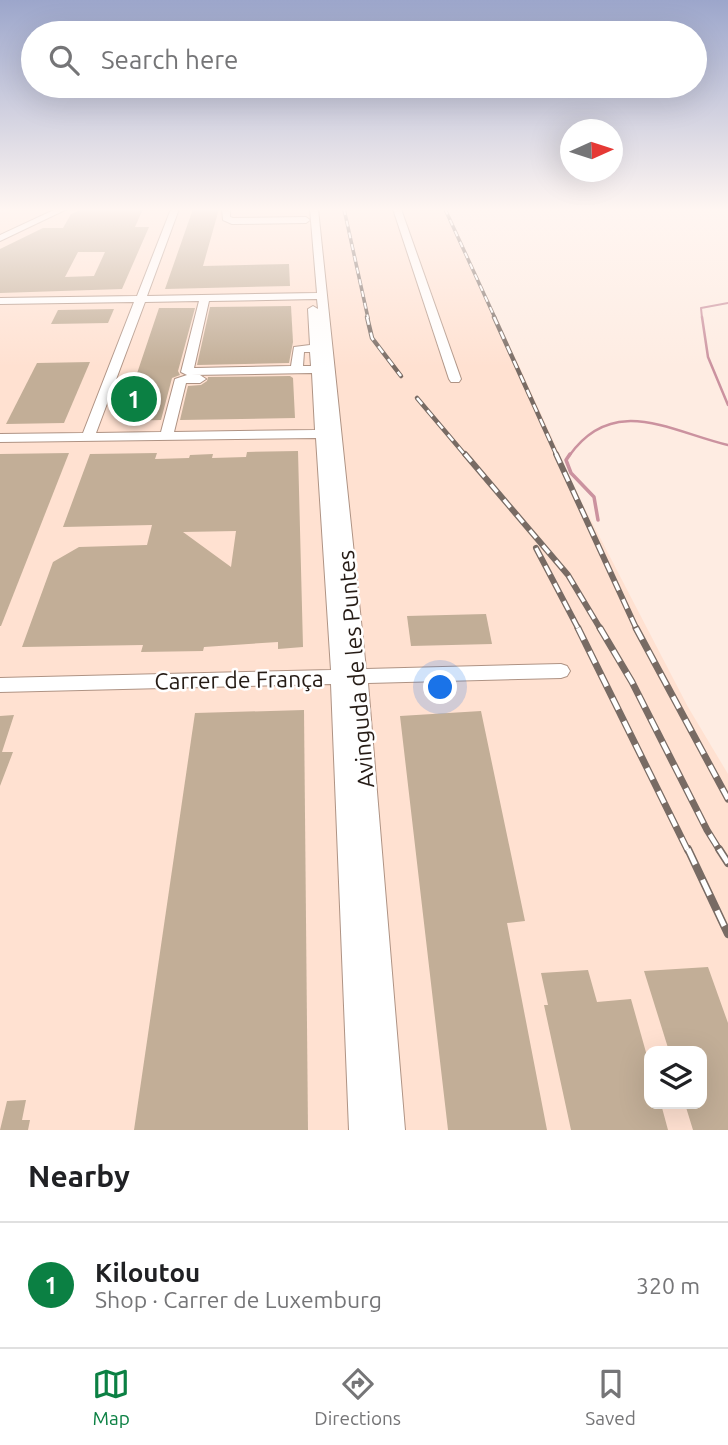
<!DOCTYPE html>
<html lang="en">
<head>
<meta charset="utf-8">
<style>
	body { margin:0; font-family:Ubuntu,sans-serif; background:#f2f2f2; color:#202124 }
	.controls { position:absolute; right:21px; bottom:21px; display:grid; overflow:hidden; border-radius:14px; box-shadow:0 7px 28px #0002 }
	.controls button { width:63px; height:63px; display:grid; place-items:center; padding:0; border:0; border-bottom:2px solid #e0e0e0; background:#fff; color:#202124; font:35px sans-serif }
	.compass { position:absolute; left:560px; top:119px; width:63px; height:63px; border-radius:50%; background:#fff; box-shadow:0 7px 28px #0002; rotate:87deg }
	.you { position:absolute; left:441px; top:688px; width:24px; height:24px; margin:-18px; border:5px solid #fff; border-radius:50%; background:#1a73e8; box-shadow:0 0 0 10px #1a73e833 }
	.badge { display:grid; place-items:center; width:46px; height:46px; border-radius:50%; background:#0b8043; color:#fff; font-size:23px; font-weight:700 }
	.pin { position:absolute; translate:-50% -50%; border:4px solid #fff; box-shadow:0 2px 7px #0006 }
	.list { margin:0; padding:0; list-style:none }
	h2 { display:flex; justify-content:space-between; align-items:center; height:91px; margin:0; padding:0 28px; font-size:30px }
	h2 small { font-size:23px; font-weight:400; color:#757577 }
	.list li { display:grid; grid-template-columns:46px 1fr auto; gap:21px; align-items:center; box-sizing:border-box; height:126px; padding:0 28px; border-top:2px solid #e0e0e0 }
	.list b { display:block; font-size:26px; white-space:nowrap }
	.list p { margin:0; font-size:23px; white-space:nowrap; color:#757577 }
	.list em { font-size:23px; font-style:normal; color:#757577 }
	.icon { flex:none; width:38px; height:38px; fill:none; stroke:currentColor; stroke-width:2; stroke-linecap:round; stroke-linejoin:round }
	.map { position:relative; flex:none; width:728px; height:1130px; overflow:hidden }
	.search { position:absolute; background:#fff; box-shadow:0 7px 28px #0002; left:21px; right:21px; top:21px; height:77px; display:flex; align-items:center; gap:18px; box-sizing:border-box; padding:0 24px; border-radius:38px; color:#757577; font-size:26px }
	.sheet { height:217px; background:#fff }
	nav { display:flex; justify-content:space-around; align-items:center; box-sizing:border-box; height:98px; border-top:2px solid #e0e0e0; background:#fff; font-size:19px; color:#757577 }
	nav a { display:grid; justify-items:center; gap:4px }
	nav .on { color:#0b8043 }
	.map>svg:first-child { display:block }
	.built { fill:#ffe1d1; fill-rule:evenodd }
	.lines { fill:none; stroke-linecap:round; stroke-linejoin:round }
	.stream-far2 { stroke:#cb929f; stroke-width:2 }
	.stream-far1 { stroke:#cb929f; stroke-width:2.5 }
	.stream { stroke:#cb929f; stroke-width:3.5 }
	.building { fill:#c2ae97; fill-rule:evenodd }
	.minor-casing { stroke:#af9384; stroke-width:2 }
	.minor { fill:#fff; fill-rule:evenodd }
	.rail-far4-casing { stroke:#786b64; stroke-width:3.5 }
	.rail-far3-casing { stroke:#786b64; stroke-width:4.5 }
	.rail-far2-casing { stroke:#786b64; stroke-width:6 }
	.rail-far1-casing { stroke:#786b64; stroke-width:7 }
	.rail-casing { stroke:#786b64; stroke-width:8 }
	.rail-far4 { stroke:#fff; stroke-width:2; stroke-dasharray:6; stroke-linecap:butt }
	.rail-far3 { stroke:#fff; stroke-width:2.5; stroke-dasharray:8; stroke-linecap:butt }
	.rail-far2 { stroke:#fff; stroke-width:3.5; stroke-dasharray:10; stroke-linecap:butt }
	.rail-far1 { stroke:#fff; stroke-width:4.5; stroke-dasharray:13; stroke-linecap:butt }
	.rail { stroke:#fff; stroke-width:5; stroke-dasharray:17; stroke-linecap:butt }
	.labels { text-anchor:middle; stroke-width:5; stroke-linejoin:round; paint-order:stroke }
	.street-label { font-size:23px; fill:#261c16; stroke:#fff }
</style>
</head>
<body>
<div class="map">
<svg width="728" height="1130" viewBox="0 0 728 1130">
	<rect width="100%" height="100%" fill="#feece2"/>
	<path class="built" d="M15,209H447L582,503L688,707L728,774V1130H0V213ZM649,1051H702V1104H649Z"/>
	<g class="lines">
		<polyline class="stream-far2" points="702,318 701,308 728,303"/>
		<g class="stream-far1">
			<polyline points="702,317 708,357 728,405"/>
			<path d="M569,456C613,393 672,432 728,445"/>
		</g>
		<polyline class="stream" points="570,454 566,460 571,473 594,497 598,520"/>
	</g>
	<g class="building">
		<path d="M83,209H143L135,227H149L122,289L0,293V249L43,228H63L71,214ZM78,252H105L94,276L65,277Z"/>
		<polygon points="193,209 219,209 203,266 289,264 290,286 165,289"/>
		<polygon points="291,306 293,342 289,363 197,365 210,307"/>
		<polygon points="159,308 195,308 178,371 180,375 172,378 161,420 121,421"/>
		<polygon points="114,309 108,323 51,324 58,310"/>
		<polygon points="90,362 64,423 6,424 37,363"/>
		<polygon points="290,376 293,378 295,418 180,420 188,386 201,385 207,381 208,377"/>
		<path d="M298,451L303,647L278,649V642L204,647L203,651L141,652L143,645L22,647L53,562L79,547L147,545L152,525L63,527L90,454L157,453L155,459L189,458L190,455L213,454L212,458L246,457L247,452ZM236,531L231,567L183,532Z"/>
		<polygon points="69,453 1,626 0,626 0,454"/>
		<polygon points="486,614 492,644 411,646 407,616"/>
		<polygon points="304,710 308,1130 134,1130 195,713"/>
		<polygon points="481,711 525,921 507,923 547,1130 448,1130 400,716"/>
		<polygon points="14,715 2,752 13,752 0,786 0,716"/>
		<polygon points="708,967 728,1023 728,1130 693,1130 685,1104 702,1104 702,1051 669,1051 644,971"/>
		<polygon points="588,970 597,1002 631,999 649,1063 649,1104 661,1104 668,1130 571,1130 544,1005 548,1005 541,973"/>
		<polygon points="26,1100 22,1120 30,1120 28,1130 0,1130 7,1101"/>
	</g>
	<g class="lines">
		<defs>
			<g id="minor">
				<polygon points="56,209 67,209 0,241 0,235"/>
				<path d="M171,209H179L147,296L317,293L310,209H318L366,669L561,664L567,666L570,671L567,676L561,678L368,683L405,1130H377L352,724L377,1130H349L331,684L0,692V678L331,670L316,438L0,442V434L83,433L134,302L0,304V298L137,296ZM317,299L318,309L313,306L308,309L310,345L294,347L291,366L194,368L209,301ZM199,301L181,372L187,375L175,379L161,432L96,433L145,302ZM304,352H310L311,366H303ZM312,373L315,430L174,432L186,383H200L206,379L200,375H191Z"/>
				<polygon points="222,209 230,209 230,217 233,218 306,217 310,220 306,223 232,224 223,220"/>
				<polygon points="393,209 401,209 461,379 459,382 451,382 449,379"/>
			</g>
		</defs>
		<use href="#minor" class="minor-casing"/>
		<use href="#minor" class="minor"/>
		<defs>
			<g id="rail-far4">
				<polyline points="344,209 368,318"/>
				<polyline points="445,209 495,318"/>
			</g>
			<g id="rail-far3">
				<polyline points="367,317 372,338 401,376"/>
				<polyline points="494,317 557,456"/>
				<polyline points="417,398 466,456"/>
			</g>
			<g id="rail-far2">
				<polyline points="465,454 568,575 601,630"/>
				<polyline points="556,454 637,630"/>
				<polyline points="536,548 579,630"/>
			</g>
			<g id="rail-far1">
				<polyline points="578,628 688,851"/>
				<polyline points="600,628 632,682 707,830 720,851"/>
				<polyline points="636,628 728,799"/>
			</g>
			<g id="rail">
				<polyline points="688,849 728,934"/>
				<polyline points="719,849 728,863"/>
			</g>
		</defs>
		<use href="#rail-far4" class="rail-far4-casing"/>
		<use href="#rail-far3" class="rail-far3-casing"/>
		<use href="#rail-far2" class="rail-far2-casing"/>
		<use href="#rail-far1" class="rail-far1-casing"/>
		<use href="#rail" class="rail-casing"/>
		<use href="#rail-far4" class="rail-far4"/>
		<use href="#rail-far3" class="rail-far3"/>
		<use href="#rail-far2" class="rail-far2"/>
		<use href="#rail-far1" class="rail-far1"/>
		<use href="#rail" class="rail"/>
	</g>
	<linearGradient id="sky" x2="0" y2="1"><stop stop-color="#9ca6cb"/><stop offset="0.57" stop-color="#fff6f2"/><stop offset="1" stop-color="#fff6f2" stop-opacity="0"/></linearGradient>
	<rect width="728" height="367" fill="url(#sky)"/>
	<g class="labels">
		<g class="street-label">
			<text transform="translate(356 669) rotate(-95)" y="8">Avinguda de les Puntes</text>
			<text transform="translate(239 680) rotate(-1)" y="8">Carrer de França</text>
		</g>
	</g>
</svg>
<div class="controls">
<button><svg class="icon" aria-label="layers" viewBox="0 0 24 24"><path d="M12 4l9 5-9 5-9-5zM3 14l9 5 9-5"/></svg></button>
</div>
<svg class="compass" viewBox="-18 -18 36 36"><path d="M0-13l5 13h-10z" fill="#e53935"/><path d="M0 13l5-13h-10z" fill="#757577"/></svg>
<div class="you"></div>
<div class="pin badge" style="left:134px;top:399px">1</div>
<div class="search"><svg class="icon" aria-label="search" viewBox="0 0 24 24"><circle cx="10" cy="10" r="6"/><path d="M15 15l6 6"/></svg>Search here</div>
</div>
<section class="sheet">
<h2>Nearby<small></small></h2>
<ul class="list">
<li><span class="badge">1</span><div><b>Kiloutou</b><p>Shop · Carrer de Luxemburg</p></div><em>320 m</em></li>
</ul>
</section>
<nav>
<a class="on"><svg class="icon" aria-label="map" viewBox="0 0 24 24"><path d="M3 6l6-2 6 2 6-2v14l-6 2-6-2-6 2zM9 4v14M15 6v14"/></svg>Map</a>
<a><svg class="icon" aria-label="directions" viewBox="0 0 24 24"><path d="M12 3l9 9-9 9-9-9zM9 14v-3h6M13 9l2 2-2 2"/></svg>Directions</a>
<a><svg class="icon" aria-label="saved" viewBox="0 0 24 24"><path d="M7 4h10v16l-5-4-5 4z"/></svg>Saved</a>
</nav>
</body>
</html>
